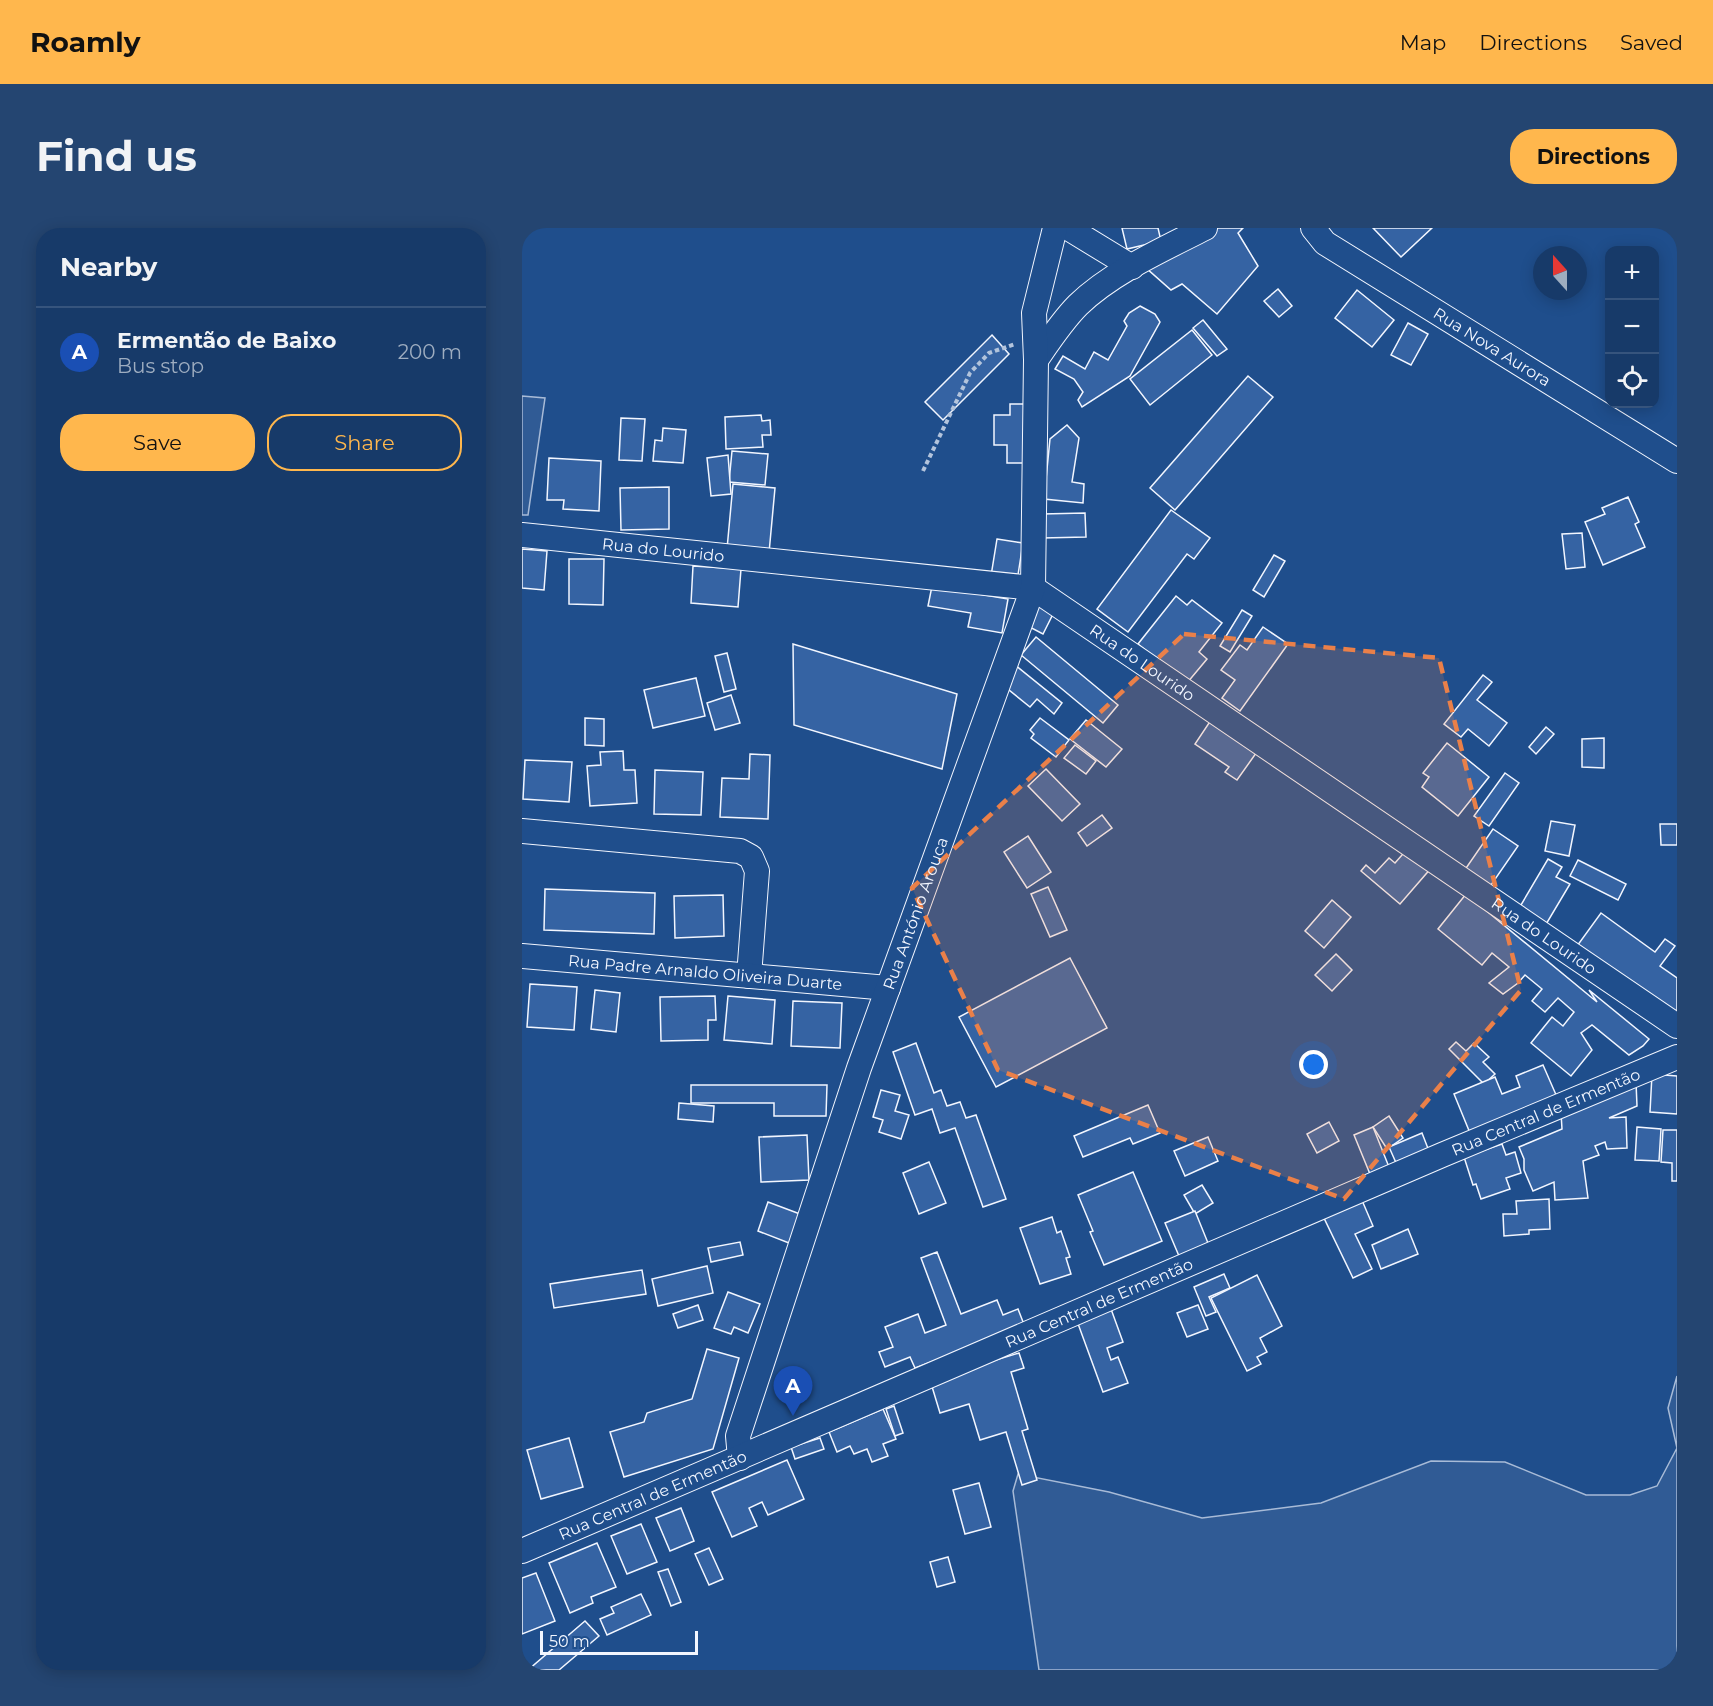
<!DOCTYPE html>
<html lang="en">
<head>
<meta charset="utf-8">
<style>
	body { margin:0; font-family:Montserrat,sans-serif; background:#244571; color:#f1f3f6 }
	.controls { position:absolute; right:18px; top:18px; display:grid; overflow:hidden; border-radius:12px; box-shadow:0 3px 15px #0003 }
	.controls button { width:54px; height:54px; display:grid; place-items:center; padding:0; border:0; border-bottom:2px solid #36547d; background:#173a69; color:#f1f3f6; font:30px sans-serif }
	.compass { position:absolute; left:1011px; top:18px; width:54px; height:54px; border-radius:50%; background:#173a69; box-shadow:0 3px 15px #0003; rotate:339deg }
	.scale { position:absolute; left:18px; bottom:15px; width:158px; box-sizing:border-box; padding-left:6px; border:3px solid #f2f6ff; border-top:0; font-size:16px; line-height:21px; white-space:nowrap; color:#f2f6ff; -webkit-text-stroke:4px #1f4e8c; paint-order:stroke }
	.you { position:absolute; left:792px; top:837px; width:21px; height:21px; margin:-15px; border:4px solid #fff; border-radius:50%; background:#1a73e8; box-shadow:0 0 0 9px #1a73e833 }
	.badge { display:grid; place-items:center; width:39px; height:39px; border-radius:50%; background:#ffb74d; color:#fff; font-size:20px; font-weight:700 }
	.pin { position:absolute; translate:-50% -50px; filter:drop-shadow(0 2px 3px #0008) }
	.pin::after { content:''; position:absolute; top:32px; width:21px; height:18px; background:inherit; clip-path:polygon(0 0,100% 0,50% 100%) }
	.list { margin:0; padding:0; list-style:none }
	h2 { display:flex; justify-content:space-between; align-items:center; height:78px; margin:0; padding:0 24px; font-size:26px }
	h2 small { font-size:20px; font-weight:400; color:#9eadc0 }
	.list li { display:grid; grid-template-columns:39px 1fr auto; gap:18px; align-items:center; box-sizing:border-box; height:90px; padding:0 24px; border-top:2px solid #36547d }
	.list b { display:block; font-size:22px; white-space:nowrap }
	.list p { margin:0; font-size:20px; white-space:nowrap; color:#9eadc0 }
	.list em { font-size:20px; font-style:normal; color:#9eadc0 }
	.actions { display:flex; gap:12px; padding:18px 24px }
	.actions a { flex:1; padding:14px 0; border:2px solid #ffb74d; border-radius:24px; text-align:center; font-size:21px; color:#ffb74d }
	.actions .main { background:#ffb74d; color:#111 }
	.icon { flex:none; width:33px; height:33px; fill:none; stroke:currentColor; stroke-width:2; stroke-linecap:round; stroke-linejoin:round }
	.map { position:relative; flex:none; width:1155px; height:1442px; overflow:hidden; border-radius:24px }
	header { display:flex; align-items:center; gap:36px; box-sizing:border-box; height:84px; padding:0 30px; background:#ffb74d; color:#111 }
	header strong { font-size:28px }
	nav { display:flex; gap:33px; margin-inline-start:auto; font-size:21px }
	.intro { display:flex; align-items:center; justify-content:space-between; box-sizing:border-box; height:144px; padding:0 36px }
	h1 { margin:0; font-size:42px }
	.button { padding:15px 27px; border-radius:24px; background:#ffb74d; color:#111; font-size:21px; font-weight:700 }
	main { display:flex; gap:36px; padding:0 36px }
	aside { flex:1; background:#173a69; border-radius:24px; box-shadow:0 3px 15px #0003 }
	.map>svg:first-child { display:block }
	.built { fill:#305b95; stroke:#a8bbd7; stroke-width:1.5 }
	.building { fill:#3563a3; stroke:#f2f6ff; stroke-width:1.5 }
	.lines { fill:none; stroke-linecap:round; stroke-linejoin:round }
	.minor-casing { stroke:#f2f6ff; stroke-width:26 }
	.path { stroke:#b3c4dc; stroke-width:4; stroke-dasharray:4.5 3; stroke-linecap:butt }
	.minor { stroke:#1f4e8c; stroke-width:24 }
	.marked { fill:#ea8049; fill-opacity:0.2; stroke:#ea8049; stroke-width:4.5; stroke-dasharray:12 8; stroke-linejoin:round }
	.labels { text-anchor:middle; stroke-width:4.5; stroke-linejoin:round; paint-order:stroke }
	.street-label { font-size:16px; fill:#f2f6ff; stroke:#1f4e8c }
</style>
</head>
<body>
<header>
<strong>Roamly</strong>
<nav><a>Map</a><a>Directions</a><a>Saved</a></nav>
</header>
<div class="intro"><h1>Find us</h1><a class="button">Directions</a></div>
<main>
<aside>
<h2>Nearby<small></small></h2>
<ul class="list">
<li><span class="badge" style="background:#1a4fb4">A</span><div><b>Ermentão de Baixo</b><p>Bus stop</p></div><em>200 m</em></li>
</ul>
<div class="actions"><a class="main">Save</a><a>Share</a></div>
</aside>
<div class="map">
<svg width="1155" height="1442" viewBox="0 0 1155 1442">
	<rect width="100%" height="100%" fill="#1f4e8c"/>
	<g class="built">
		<polygon points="0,168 23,170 6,287 0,287"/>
		<polygon points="1155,1148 1155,1442 517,1442 491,1263 496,1246 587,1264 680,1290 799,1275 909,1233 983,1234 1064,1267 1108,1267 1135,1258 1155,1220 1146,1180"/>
	</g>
	<g class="building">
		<polygon points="600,0 636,0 639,13 605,21"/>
		<polygon points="688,0 721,0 716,5 736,38 695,86 660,56 649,62 623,39"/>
		<polygon points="851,0 910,0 879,29"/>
		<polygon points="756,61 770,78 757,89 742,73"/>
		<polygon points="835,62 872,92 850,119 813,90"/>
		<polygon points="618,78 633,86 638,94 608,148 560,179 556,172 561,164 552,151 533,141 541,128 563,141 572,124 586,132 605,98 602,93 607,85"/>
		<polygon points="681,92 705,121 695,128 671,100"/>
		<polygon points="886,95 906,106 889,137 869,127"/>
		<polygon points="670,102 690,127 628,177 608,151"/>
		<polygon points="470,107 487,126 421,192 403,174"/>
		<polygon points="726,148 751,169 653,282 628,260"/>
		<polygon points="488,176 502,176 502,235 485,235 485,217 472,217 472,187 488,187"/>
		<polygon points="239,187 240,193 248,192 249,207 240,207 241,219 204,221 203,189"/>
		<polygon points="99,190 123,191 120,233 97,232"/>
		<polygon points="545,197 557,210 550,254 562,256 561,275 522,271 528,211"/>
		<polygon points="141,200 164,202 161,235 131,233 133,212 140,213"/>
		<polygon points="210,223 246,226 243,257 207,254"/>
		<polygon points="206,227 209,266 189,268 185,230"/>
		<polygon points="27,230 79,233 77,283 41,281 42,272 25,272"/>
		<polygon points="211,256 253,260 247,325 205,321"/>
		<polygon points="147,259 147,301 99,302 98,260"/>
		<polygon points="1106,269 1117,294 1113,296 1123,319 1081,337 1063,294 1083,286 1080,280"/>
		<polygon points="649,282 688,310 672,331 665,326 606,404 575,381"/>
		<polygon points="563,285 564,309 520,310 520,286"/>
		<polygon points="1060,305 1063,339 1044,341 1040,306"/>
		<polygon points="475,311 501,315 495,353 469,348"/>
		<polygon points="0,321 25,323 22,362 0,360"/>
		<polygon points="752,327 763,333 742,369 731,362"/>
		<polygon points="47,331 82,331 81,377 47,376"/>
		<polygon points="171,338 219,341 216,379 169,375"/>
		<polygon points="410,358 486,371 480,405 446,399 449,385 406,378"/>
		<polygon points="654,368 665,377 670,372 700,395 677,424 685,431 665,455 616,416"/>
		<polygon points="508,372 532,384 521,406 496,393"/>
		<polygon points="720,382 730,388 708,424 698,418"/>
		<polygon points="741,399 766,416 718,483 700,470 713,452 699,442 718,417 725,422"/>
		<polygon points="514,409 596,477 581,495 499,427"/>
		<polygon points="271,416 435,466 420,541 272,497"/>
		<polygon points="205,425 214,461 202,464 193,428"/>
		<polygon points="487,432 540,475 532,486 515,471 508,479 472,450"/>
		<polygon points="961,447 970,454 955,472 985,495 967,518 946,501 939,509 922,496"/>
		<polygon points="174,450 183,488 131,500 122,462"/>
		<polygon points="209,467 218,495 193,502 185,475"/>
		<polygon points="691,489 737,521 715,552 703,544 707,539 673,516"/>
		<polygon points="63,490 82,491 82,518 63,517"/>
		<polygon points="518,490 547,512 534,529 509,510 512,506 508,502"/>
		<polygon points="564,492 600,521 584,539 548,511"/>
		<polygon points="1024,499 1032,506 1014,526 1007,519"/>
		<polygon points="1082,510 1082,540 1060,539 1060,511"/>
		<polygon points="925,515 967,549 936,588 900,559 907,549 901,545"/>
		<polygon points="553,517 574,533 564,546 542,530"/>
		<polygon points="101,523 102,542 113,542 115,575 68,578 65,538 79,537 78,524"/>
		<polygon points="228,526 248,527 246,591 198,589 200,550 227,551"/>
		<polygon points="3,532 50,534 47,574 1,571"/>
		<polygon points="524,541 558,576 540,593 506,558"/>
		<polygon points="133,542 181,544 179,587 132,586"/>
		<polygon points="983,545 997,555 967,598 952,588"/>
		<polygon points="580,587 590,600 565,618 556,605"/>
		<polygon points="1029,593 1053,597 1047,628 1023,623"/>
		<polygon points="1138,596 1155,596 1155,617 1139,617"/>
		<polygon points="971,601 996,618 967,660 942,643"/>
		<polygon points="506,608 529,644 505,660 482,624"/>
		<polygon points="887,619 910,639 878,676 839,643 844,637 853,645 867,630 873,635"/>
		<polygon points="1026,631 1040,639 1034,649 1048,656 1023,698 996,682"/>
		<polygon points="1056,632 1104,656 1096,672 1048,648"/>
		<polygon points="526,659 545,702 528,709 509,666"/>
		<polygon points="23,661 133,665 132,706 22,702"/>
		<polygon points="944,666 1075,774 1067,762 1127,811 1121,818 1107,827 1070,797 1059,805 1070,822 1049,848 1009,815 1030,789 1041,798 1052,784 1036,770 1023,784 1010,773 1020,761 1003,747 996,755 981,766 967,755 987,739 970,725 960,737 916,701"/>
		<polygon points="201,667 202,708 153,710 152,668"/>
		<polygon points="810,672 829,689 802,720 783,703"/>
		<polygon points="1079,685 1133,724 1143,711 1153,718 1138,738 1155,750 1155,789 1055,718"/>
		<polygon points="814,726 830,742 810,763 793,747"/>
		<polygon points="548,730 585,800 474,859 437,789"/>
		<polygon points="8,756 55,759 52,802 5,799"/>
		<polygon points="73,762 98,765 94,804 69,801"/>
		<polygon points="193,768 194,792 186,792 186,812 139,813 138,769"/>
		<polygon points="206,768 253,772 250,816 202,812"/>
		<polygon points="271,773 320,775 318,820 269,818"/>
		<polygon points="934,814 944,823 952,815 967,829 961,834 973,846 962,856 927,821"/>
		<polygon points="394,815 412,865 419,862 425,878 438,874 444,890 454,887 484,971 461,979 433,900 418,905 410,881 393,887 371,824"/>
		<polygon points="1021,837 1035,869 948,905 932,866 973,849 980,866 998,859 994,848"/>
		<polygon points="1130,846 1155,848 1155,886 1128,884"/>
		<polygon points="1114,854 1115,878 1087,890 1104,889 1105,920 1085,921 1083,914 1073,918 1077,927 1061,933 1066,970 1033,972 1032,954 1011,963 1002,942 1002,931 997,919 1040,901 1039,885"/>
		<polygon points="169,857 305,857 304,888 252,888 252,875 169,875"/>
		<polygon points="359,862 378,867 373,883 387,887 379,911 357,904 361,892 351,889"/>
		<polygon points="157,875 192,878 191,894 156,891"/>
		<polygon points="626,877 638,905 611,916 608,910 561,929 552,908"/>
		<polygon points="867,888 881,910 865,921 851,899"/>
		<polygon points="807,894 817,913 795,925 785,906"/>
		<polygon points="851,899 867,939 848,946 832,907"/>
		<polygon points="1115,899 1139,901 1137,933 1113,932"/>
		<polygon points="1141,902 1155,902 1155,953 1150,953 1150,935 1139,934"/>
		<polygon points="900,905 907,923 875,937 867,919"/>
		<polygon points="285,907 287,952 239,954 237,909"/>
		<polygon points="686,909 696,933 663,948 652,923"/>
		<polygon points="980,916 984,927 993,924 999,945 984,950 988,961 959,971 954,956 951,957 942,929"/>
		<polygon points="407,934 424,975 397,986 381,945"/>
		<polygon points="611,944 640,1013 582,1037 568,1004 571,1003 556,967"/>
		<polygon points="680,957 691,975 673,986 662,967"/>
		<polygon points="839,970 851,998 833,1006 850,1041 831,1050 801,988"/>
		<polygon points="1027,971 1028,1001 1007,1002 1007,1006 982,1008 981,986 995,986 994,973"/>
		<polygon points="246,974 278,986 267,1015 236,1003"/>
		<polygon points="673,983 686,1015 657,1028 643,995"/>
		<polygon points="530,989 535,1005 539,1003 548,1029 544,1030 549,1046 518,1056 498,1000"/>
		<polygon points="886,1001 896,1026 859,1041 850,1017"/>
		<polygon points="218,1014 221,1027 189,1034 186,1020"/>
		<polygon points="415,1024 439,1086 475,1072 481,1087 496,1081 503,1099 393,1140 388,1129 363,1139 357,1124 371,1119 363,1099 396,1086 403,1105 424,1097 399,1030"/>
		<polygon points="185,1038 191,1065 136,1078 130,1051"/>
		<polygon points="120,1042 124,1066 32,1080 28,1056"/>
		<polygon points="702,1046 708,1060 687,1069 694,1084 684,1088 672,1059"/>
		<polygon points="735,1047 760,1098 738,1110 745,1124 735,1129 739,1136 725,1143 689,1070"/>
		<polygon points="206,1064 238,1076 226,1105 212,1099 209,1106 192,1100"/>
		<polygon points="176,1077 181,1092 156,1100 151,1086"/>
		<polygon points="676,1077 686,1101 665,1109 655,1085"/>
		<polygon points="589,1081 601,1114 585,1120 589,1132 596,1129 606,1155 581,1164 555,1093"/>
		<polygon points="185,1121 217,1130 191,1221 102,1249 88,1204 122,1194 125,1185 170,1171"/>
		<polygon points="497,1125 502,1140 489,1144 506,1201 500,1203 515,1252 500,1257 484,1204 458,1212 447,1176 418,1185 408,1152"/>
		<polygon points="372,1178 381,1205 373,1208 364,1181"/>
		<polygon points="361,1181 374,1211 361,1216 366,1228 350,1234 345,1221 332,1226 328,1218 315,1224 307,1204"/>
		<polygon points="47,1210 61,1259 19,1271 5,1222"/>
		<polygon points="298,1210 302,1221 273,1231 269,1219"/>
		<polygon points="265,1232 282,1271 246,1287 240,1274 227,1280 235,1298 210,1309 190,1264"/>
		<polygon points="457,1255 469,1299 443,1306 431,1262"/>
		<polygon points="159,1280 172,1313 148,1323 134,1290"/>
		<polygon points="119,1296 135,1334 105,1346 89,1308"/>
		<polygon points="75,1315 94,1359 69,1369 71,1375 48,1385 27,1335"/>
		<polygon points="187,1320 201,1351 187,1357 173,1326"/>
		<polygon points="426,1329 433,1354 415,1359 408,1334"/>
		<polygon points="146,1341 159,1374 149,1378 136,1344"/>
		<polygon points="14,1345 33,1393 0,1406 0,1350"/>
		<polygon points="119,1366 129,1387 85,1407 78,1391 92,1385 89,1379"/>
		<polygon points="63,1393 77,1408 37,1442 6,1442"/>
	</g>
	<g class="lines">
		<defs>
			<g id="minor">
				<polyline points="546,0 610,39"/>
				<path id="s1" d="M791,0L803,15L1155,233"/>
				<path d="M514,132C527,113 540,93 556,77C590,44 642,21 683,0"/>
				<path id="s2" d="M0,307L511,360L1155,798"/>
				<polyline points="0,603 218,623 229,629 235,643 227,748"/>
				<path id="s3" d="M0,728L366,760"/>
				<path id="s4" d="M218,1230L216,1208L337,840L511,360L514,132L512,85L533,0"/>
				<path id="s5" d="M0,1323L920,927L1155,829"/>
			</g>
		</defs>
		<use href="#minor" class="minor-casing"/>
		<polyline class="path" points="401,243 448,145 467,125 493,116"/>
		<use href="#minor" class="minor"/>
	</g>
	<path class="marked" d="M662,406L917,430L999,762L822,971L476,842L390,660Z"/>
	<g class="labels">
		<g class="street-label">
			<text dy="6" stroke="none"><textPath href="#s1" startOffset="216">Rua Nova Aurora</textPath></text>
			<text dy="6" stroke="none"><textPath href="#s2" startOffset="142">Rua do Lourido</textPath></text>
			<text dy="6" stroke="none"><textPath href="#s2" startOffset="646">Rua do Lourido</textPath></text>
			<text dy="6" stroke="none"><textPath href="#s4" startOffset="574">Rua António Arouca</textPath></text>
			<text dy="6" stroke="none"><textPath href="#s2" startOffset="1132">Rua do Lourido</textPath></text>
			<text dy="6" stroke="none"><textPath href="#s3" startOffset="184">Rua Padre Arnaldo Oliveira Duarte</textPath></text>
			<text dy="6" stroke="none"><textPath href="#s5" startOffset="1114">Rua Central de Ermentão</textPath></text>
			<text dy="6" stroke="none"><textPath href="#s5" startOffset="628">Rua Central de Ermentão</textPath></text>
			<text dy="6" stroke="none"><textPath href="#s5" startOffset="142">Rua Central de Ermentão</textPath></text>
		</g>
	</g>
</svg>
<div class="controls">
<button>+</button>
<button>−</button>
<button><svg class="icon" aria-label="locate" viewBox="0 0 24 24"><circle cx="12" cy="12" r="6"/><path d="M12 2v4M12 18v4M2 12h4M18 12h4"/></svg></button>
</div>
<svg class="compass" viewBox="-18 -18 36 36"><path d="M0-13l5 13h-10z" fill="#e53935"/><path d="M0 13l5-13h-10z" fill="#9eadc0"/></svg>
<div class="scale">50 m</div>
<div class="you"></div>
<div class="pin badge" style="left:271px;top:1188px;background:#1a4fb4">A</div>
</div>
</main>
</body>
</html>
